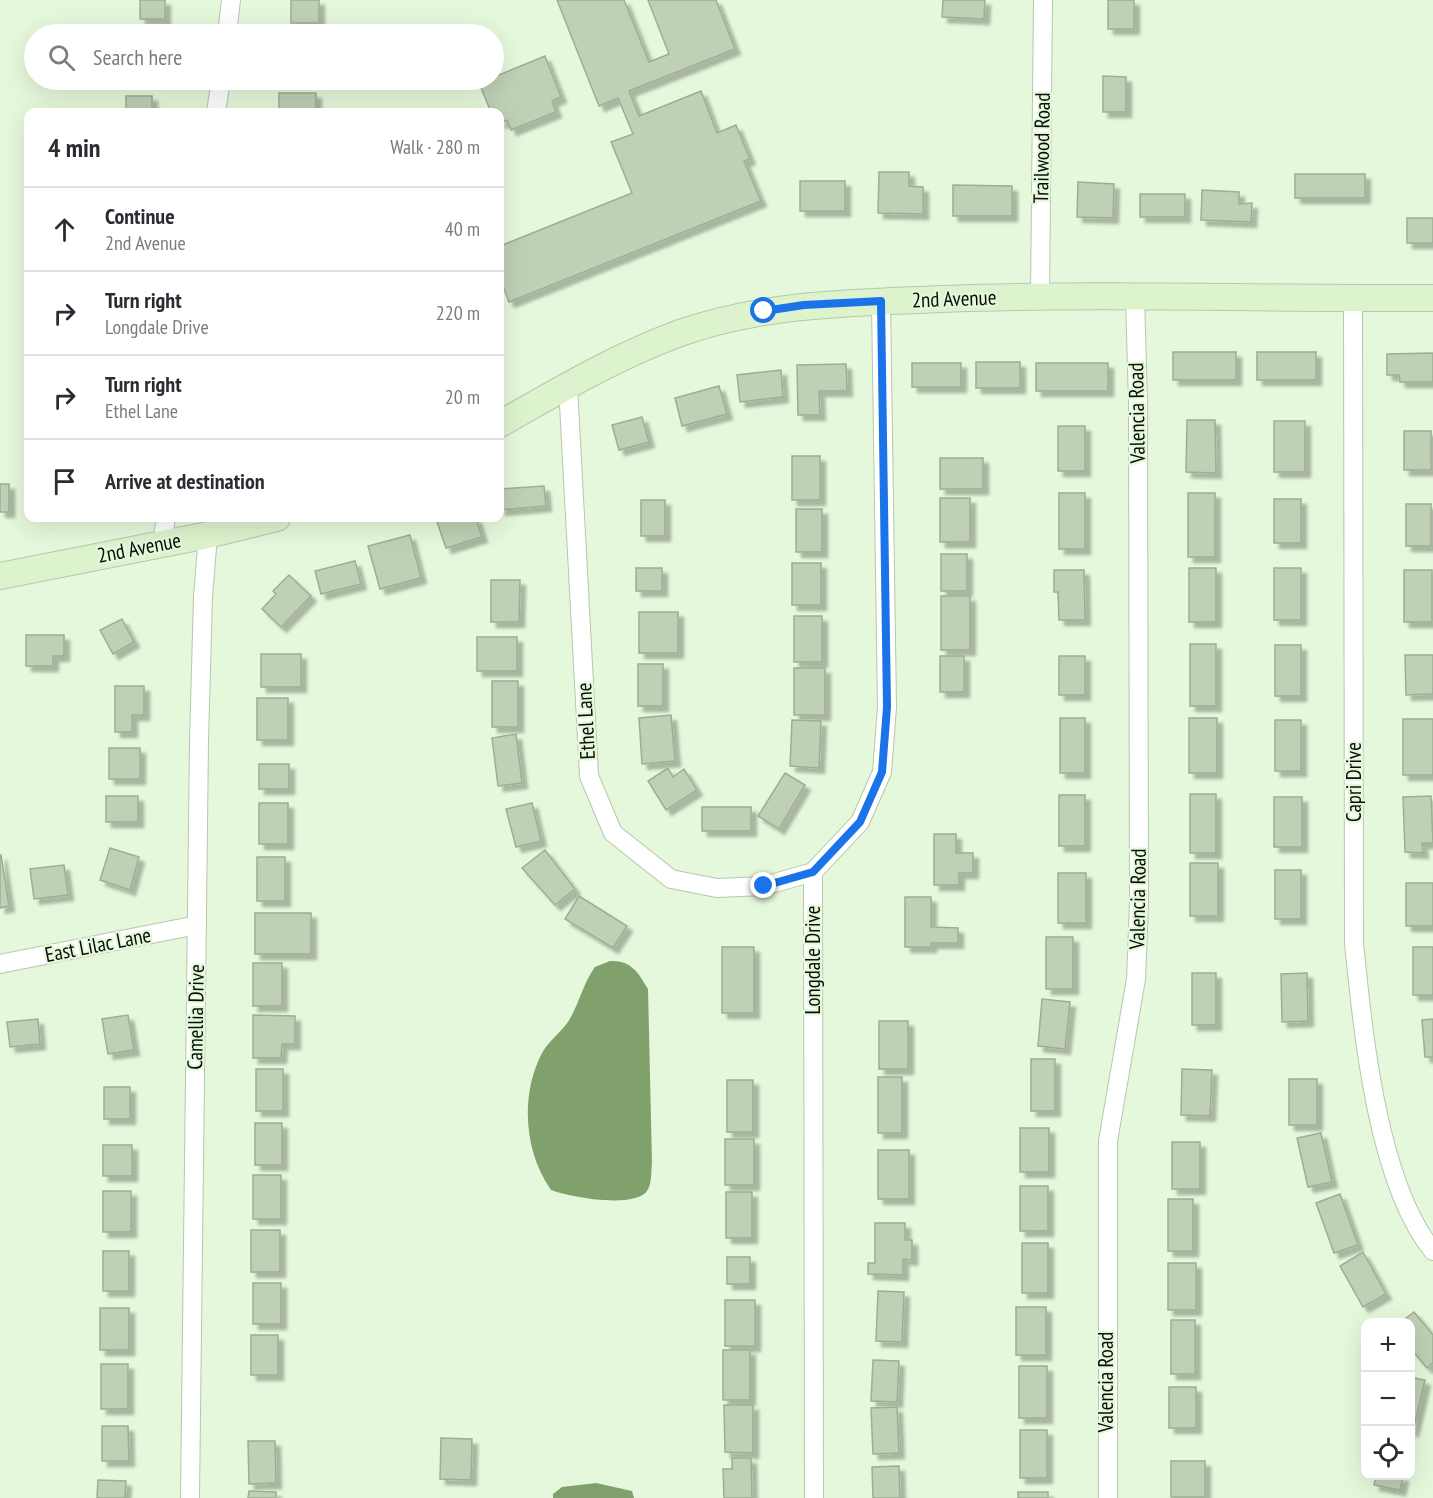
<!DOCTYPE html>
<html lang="en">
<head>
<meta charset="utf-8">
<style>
	body { margin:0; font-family:"PT Sans Narrow",sans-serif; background:#f2f2f3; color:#2b2b33 }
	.controls { position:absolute; right:18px; bottom:18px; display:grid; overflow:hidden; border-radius:12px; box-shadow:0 6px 24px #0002 }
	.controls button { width:54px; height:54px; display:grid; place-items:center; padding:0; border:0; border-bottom:2px solid #e1e1e2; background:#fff; color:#2b2b33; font:30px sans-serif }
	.stop { position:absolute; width:18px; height:18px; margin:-14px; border:4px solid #1a73e8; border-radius:50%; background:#fff }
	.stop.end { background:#1a73e8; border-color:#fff; box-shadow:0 2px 6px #0008 }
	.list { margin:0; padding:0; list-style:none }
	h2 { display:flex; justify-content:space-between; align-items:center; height:78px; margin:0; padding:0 24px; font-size:26px }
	h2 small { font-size:20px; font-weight:400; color:#7c7c81 }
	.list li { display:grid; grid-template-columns:39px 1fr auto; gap:18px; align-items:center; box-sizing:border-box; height:84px; padding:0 24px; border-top:2px solid #e1e1e2 }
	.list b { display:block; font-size:22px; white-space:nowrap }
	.list p { margin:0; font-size:20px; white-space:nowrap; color:#7c7c81 }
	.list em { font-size:20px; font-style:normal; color:#7c7c81 }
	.icon { flex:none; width:33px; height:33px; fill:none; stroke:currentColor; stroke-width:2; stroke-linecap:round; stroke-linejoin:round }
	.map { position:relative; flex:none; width:1433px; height:1498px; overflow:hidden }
	.search { position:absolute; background:#fff; box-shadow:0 6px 24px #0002; left:24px; top:24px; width:480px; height:66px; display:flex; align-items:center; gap:15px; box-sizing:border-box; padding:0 21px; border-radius:33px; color:#7c7c81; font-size:22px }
	.panel { position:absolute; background:#fff; box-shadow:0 6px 24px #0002; left:24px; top:108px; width:480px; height:414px; border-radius:12px }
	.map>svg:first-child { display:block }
	.water { fill:#81a16c }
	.building { fill:#bfd0b5; stroke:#9dae93; stroke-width:1.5; filter:url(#shadow) }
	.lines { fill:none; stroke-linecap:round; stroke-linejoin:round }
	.street-casing { stroke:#b6c7ac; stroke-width:20 }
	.secondary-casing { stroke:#b6c7ac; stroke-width:28 }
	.street { stroke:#fff; stroke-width:18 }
	.secondary { stroke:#ddf3cd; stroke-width:26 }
	.route { stroke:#1a73e8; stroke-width:8 }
	.labels { text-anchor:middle; stroke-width:4.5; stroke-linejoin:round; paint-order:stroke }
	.street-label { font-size:21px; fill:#080e05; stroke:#e6f8dc }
</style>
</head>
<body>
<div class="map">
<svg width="1433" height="1498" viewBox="0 0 1433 1498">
	<defs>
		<filter id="shadow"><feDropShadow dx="5.5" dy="5.5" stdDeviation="1.5" flood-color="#0004"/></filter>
	</defs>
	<rect width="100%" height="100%" fill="#e6f8dc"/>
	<g class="water">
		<path d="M610,961C631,960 638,972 648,989L652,1163C651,1171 652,1184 647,1191C634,1209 569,1197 551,1190C524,1152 520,1095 542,1053C550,1039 564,1030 571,1017C580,1000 584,982 595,967Z"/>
		<polygon points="596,1483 632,1491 634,1498 553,1498 553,1494 562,1487"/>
	</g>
	<g class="building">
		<rect x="140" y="0" width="25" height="19"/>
		<rect x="291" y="0" width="28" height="23"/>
		<polygon points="557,0 624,0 649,62 669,54 648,0 716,0 735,49 629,91 639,116 701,91 717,133 736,125 750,159 744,161 761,201 509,302 500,278 500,246 632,193 611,142 633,134 618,98 599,106"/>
		<polygon points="943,0 985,0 984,19 942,17"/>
		<rect x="1108" y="0" width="26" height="29"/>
		<polygon points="545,56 561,97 552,101 556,112 511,130 507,120 500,123 500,112 491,112 479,83 494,80 494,77"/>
		<polygon points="1103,76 1126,77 1126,112 1103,112"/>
		<rect x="279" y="93" width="37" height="19"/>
		<rect x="126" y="96" width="26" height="16"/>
		<polygon points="879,172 909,172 909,186 923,187 923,214 878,213"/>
		<rect x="1295" y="174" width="70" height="24"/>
		<rect x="800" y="181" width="45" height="30"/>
		<polygon points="1078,182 1114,184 1113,218 1077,217"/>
		<polygon points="953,185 1012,186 1012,216 953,216"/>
		<polygon points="1202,190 1239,192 1239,204 1252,203 1251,222 1201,220"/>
		<rect x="1140" y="194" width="45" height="23"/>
		<rect x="1407" y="218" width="26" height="25"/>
		<rect x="1173" y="352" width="63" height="28"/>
		<rect x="1257" y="352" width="59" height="28"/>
		<polygon points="1433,353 1433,382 1400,382 1399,375 1387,375 1387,354"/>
		<rect x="976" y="362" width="44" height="26"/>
		<rect x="912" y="363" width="49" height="24"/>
		<rect x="1036" y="363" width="72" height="28"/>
		<polygon points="846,364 847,391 819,391 820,415 798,415 797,365"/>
		<polygon points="781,370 783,397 740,402 737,375"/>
		<polygon points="719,386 727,414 682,426 675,398"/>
		<polygon points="642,417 649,442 619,450 612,425"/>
		<polygon points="1187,420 1215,420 1216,473 1186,472"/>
		<rect x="1274" y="421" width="31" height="51"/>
		<rect x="1058" y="426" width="27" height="45"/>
		<rect x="1404" y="431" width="27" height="39"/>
		<rect x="792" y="456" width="28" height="44"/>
		<rect x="940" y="458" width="43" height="31"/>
		<rect x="0" y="484" width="9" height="28"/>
		<polygon points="544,486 546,506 500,510 500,489"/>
		<rect x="1059" y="493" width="26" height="56"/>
		<rect x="1188" y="493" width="27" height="64"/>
		<rect x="940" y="498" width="30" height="44"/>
		<rect x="1274" y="499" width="27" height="44"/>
		<rect x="641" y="500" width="24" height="36"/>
		<rect x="1406" y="504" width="25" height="42"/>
		<rect x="796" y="509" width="26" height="43"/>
		<polygon points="450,518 476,518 482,537 446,548 437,522"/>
		<polygon points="410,535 421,578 380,589 368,546"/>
		<rect x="941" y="554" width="26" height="37"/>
		<polygon points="355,561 361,584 321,594 315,571"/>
		<rect x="792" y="563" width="29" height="42"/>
		<rect x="636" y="568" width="26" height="23"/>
		<rect x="1189" y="568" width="27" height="54"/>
		<rect x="1274" y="568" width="27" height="52"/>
		<polygon points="1054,570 1084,570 1085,620 1059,620 1058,592 1054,592"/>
		<rect x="1404" y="570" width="28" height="52"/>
		<polygon points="289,575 311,596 281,627 262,609 276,594 273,591"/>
		<polygon points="491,580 520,580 519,622 491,622"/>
		<rect x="941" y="596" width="29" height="54"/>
		<rect x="639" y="612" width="39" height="41"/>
		<rect x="794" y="616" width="28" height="46"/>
		<polygon points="122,619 134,642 113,654 100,630"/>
		<polygon points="26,635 64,635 64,656 53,656 53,666 26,666"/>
		<rect x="477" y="637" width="40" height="34"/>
		<rect x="1190" y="644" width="26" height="62"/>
		<rect x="1275" y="645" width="26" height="51"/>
		<rect x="261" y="654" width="40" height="33"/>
		<polygon points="1405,655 1433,655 1433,694 1406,695"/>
		<rect x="940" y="656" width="24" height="36"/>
		<rect x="1059" y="656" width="26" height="39"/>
		<rect x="638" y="664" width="25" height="42"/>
		<rect x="794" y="668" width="31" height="47"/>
		<rect x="492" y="681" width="26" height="46"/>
		<polygon points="115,686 144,686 144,715 132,715 132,732 115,732"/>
		<rect x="257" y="698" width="31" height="42"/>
		<polygon points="671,715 675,761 642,764 639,718"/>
		<rect x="1060" y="718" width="25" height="55"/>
		<rect x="1189" y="718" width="28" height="55"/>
		<rect x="1403" y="719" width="30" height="56"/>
		<polygon points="792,720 821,721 819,768 790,766"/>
		<rect x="1275" y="720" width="26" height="51"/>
		<polygon points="516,734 522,783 498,786 492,738"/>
		<rect x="109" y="748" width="31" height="31"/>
		<rect x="259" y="764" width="30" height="25"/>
		<polygon points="668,768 673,777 684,769 697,790 666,810 648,781"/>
		<polygon points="785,773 805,785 779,829 758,816"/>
		<rect x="1190" y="794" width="26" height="59"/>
		<rect x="1059" y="795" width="26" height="51"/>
		<rect x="106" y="796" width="32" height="26"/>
		<polygon points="1431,796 1433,843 1422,843 1423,853 1405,852 1403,797"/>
		<rect x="1274" y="797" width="28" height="50"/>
		<rect x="259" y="803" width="29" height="41"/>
		<polygon points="532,803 541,841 516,847 506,809"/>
		<rect x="702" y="807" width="49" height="24"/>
		<polygon points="934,834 956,834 956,853 973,853 973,873 959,873 959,885 934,885"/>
		<polygon points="110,848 139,857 130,890 100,880"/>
		<polygon points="545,850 575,889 555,905 522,868"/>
		<polygon points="1,855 9,906 0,908 0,856"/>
		<rect x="257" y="857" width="28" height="44"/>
		<rect x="1190" y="863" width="28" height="53"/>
		<polygon points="64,865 68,895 34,899 30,869"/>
		<rect x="1275" y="870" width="26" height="49"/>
		<rect x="1058" y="873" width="28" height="50"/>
		<rect x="1406" y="883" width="27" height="43"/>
		<polygon points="579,896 627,926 613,948 565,919"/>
		<polygon points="905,897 931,897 931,927 958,928 958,943 931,943 931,947 905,947"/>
		<rect x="255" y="913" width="56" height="41"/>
		<rect x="1046" y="937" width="27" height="52"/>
		<rect x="722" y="947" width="32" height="66"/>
		<rect x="1413" y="947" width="20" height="48"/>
		<rect x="253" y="963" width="29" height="43"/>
		<rect x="1192" y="973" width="24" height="52"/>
		<polygon points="1307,973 1308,1021 1282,1022 1281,974"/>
		<polygon points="1042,999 1070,1002 1065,1049 1038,1046"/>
		<polygon points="128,1015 134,1050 108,1054 102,1019"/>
		<polygon points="253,1015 295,1016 295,1044 282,1044 281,1058 253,1058"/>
		<polygon points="38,1019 40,1044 10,1047 7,1022"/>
		<polygon points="1433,1019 1433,1057 1425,1057 1422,1020"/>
		<rect x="879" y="1021" width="29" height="48"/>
		<rect x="1031" y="1059" width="24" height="52"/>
		<rect x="256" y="1069" width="27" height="42"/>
		<polygon points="1182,1069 1212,1070 1210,1116 1181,1115"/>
		<rect x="878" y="1077" width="24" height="56"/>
		<rect x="1289" y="1079" width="28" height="46"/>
		<rect x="727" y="1080" width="26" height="52"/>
		<rect x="104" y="1087" width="26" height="32"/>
		<rect x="255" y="1123" width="27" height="42"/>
		<rect x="1020" y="1128" width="29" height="44"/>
		<polygon points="1321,1133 1332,1182 1308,1187 1297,1138"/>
		<rect x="725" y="1139" width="29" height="46"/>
		<rect x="1172" y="1142" width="28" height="47"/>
		<rect x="103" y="1145" width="29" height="31"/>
		<rect x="878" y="1150" width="31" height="49"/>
		<rect x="253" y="1175" width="28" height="44"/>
		<rect x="1020" y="1186" width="28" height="45"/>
		<rect x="103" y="1191" width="28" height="41"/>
		<rect x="726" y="1192" width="26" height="46"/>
		<polygon points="1340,1194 1358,1245 1334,1253 1316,1203"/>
		<rect x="1168" y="1199" width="25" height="52"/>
		<polygon points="875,1223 905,1223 905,1240 912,1240 912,1260 903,1259 903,1275 868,1274 868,1263 875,1263"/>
		<rect x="251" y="1230" width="29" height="42"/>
		<rect x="1022" y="1243" width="26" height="50"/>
		<rect x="103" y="1251" width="26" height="40"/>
		<polygon points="1363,1252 1386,1294 1363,1307 1340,1266"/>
		<rect x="727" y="1257" width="23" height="27"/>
		<rect x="1168" y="1263" width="28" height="47"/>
		<rect x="253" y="1283" width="28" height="41"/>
		<polygon points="878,1291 904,1292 902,1342 876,1341"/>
		<rect x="725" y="1300" width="30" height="46"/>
		<rect x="1016" y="1307" width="30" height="48"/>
		<rect x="100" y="1308" width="29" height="42"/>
		<polygon points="1414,1312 1433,1335 1433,1363 1427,1368 1410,1348 1410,1322 1401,1322"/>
		<rect x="1171" y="1320" width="24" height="54"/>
		<rect x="251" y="1335" width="27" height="40"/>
		<rect x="723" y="1350" width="27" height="50"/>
		<polygon points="873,1360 899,1361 897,1402 871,1401"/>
		<rect x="101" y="1364" width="27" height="45"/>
		<rect x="1019" y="1366" width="28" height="52"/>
		<polygon points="1410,1377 1425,1380 1413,1431 1410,1431"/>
		<rect x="1169" y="1387" width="27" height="41"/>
		<polygon points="724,1405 753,1405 753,1453 725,1452"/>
		<polygon points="897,1407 899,1453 873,1454 871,1408"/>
		<polygon points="102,1426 128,1426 129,1461 102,1461"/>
		<rect x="1020" y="1430" width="27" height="48"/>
		<polygon points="441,1438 472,1439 471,1480 440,1479"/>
		<polygon points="248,1441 275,1441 276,1483 249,1484"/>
		<polygon points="732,1458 751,1458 752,1498 724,1498 723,1469 732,1469"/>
		<rect x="1171" y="1461" width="34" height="36"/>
		<polygon points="899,1466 900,1498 873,1498 872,1467"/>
		<polygon points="1376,1476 1403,1476 1400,1490 1374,1485"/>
		<polygon points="98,1480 126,1481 125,1498 97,1498"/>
		<polygon points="249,1491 276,1492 276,1498 248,1498"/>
		<rect x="1018" y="1492" width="30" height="6"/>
	</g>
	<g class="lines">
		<defs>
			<g id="street">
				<polyline points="227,34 231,0"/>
				<polyline points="216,112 221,80"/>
				<polyline points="1040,296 1043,0"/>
				<path d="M1353,298L1354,943C1363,1032 1377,1182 1433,1251"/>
				<polyline points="568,386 589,776 613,833 671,879 717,888 764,886 813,872"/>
				<polyline points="162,543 166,518"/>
				<polyline points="0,964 197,925"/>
				<polyline points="190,1498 199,741 203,597 208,535"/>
				<polyline points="814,1498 813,872 860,822 882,772 887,707 881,301"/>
				<polyline points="1108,1498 1108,1141 1136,979 1139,903 1138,402 1135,297"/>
			</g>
			<g id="secondary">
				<path d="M500,424C558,391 617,356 680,333C765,303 853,303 942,299C1105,293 1269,299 1433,298"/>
				<polyline points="0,576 208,535 277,518"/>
			</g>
		</defs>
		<use href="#street" class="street-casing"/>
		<use href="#secondary" class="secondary-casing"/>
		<use href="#street" class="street"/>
		<use href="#secondary" class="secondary"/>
	</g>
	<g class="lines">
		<polyline class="route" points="764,311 804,305 881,301 887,707 882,772 860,822 813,872 764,886"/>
	</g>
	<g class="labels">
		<g class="street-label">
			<text transform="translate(1042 148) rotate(-89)" y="7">Trailwood Road</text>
			<text transform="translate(954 299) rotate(-2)" y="7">2nd Avenue</text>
			<text transform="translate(1137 413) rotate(-91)" y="7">Valencia Road</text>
			<text transform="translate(139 548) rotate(-11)" y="7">2nd Avenue</text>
			<text transform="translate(586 721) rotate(-93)" y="7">Ethel Lane</text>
			<text transform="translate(1354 782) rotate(-90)" y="7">Capri Drive</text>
			<text transform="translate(1138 899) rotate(-89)" y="7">Valencia Road</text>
			<text transform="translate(98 945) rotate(-11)" y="7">East Lilac Lane</text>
			<text transform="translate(813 960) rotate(-90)" y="7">Longdale Drive</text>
			<text transform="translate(196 1017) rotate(-89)" y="7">Camellia Drive</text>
			<text transform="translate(1106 1382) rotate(-90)" y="7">Valencia Road</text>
		</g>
	</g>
</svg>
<div class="controls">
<button>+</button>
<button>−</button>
<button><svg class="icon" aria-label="locate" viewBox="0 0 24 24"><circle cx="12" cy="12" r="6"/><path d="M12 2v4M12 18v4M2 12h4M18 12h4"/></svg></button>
</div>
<div class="stop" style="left:764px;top:311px"></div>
<div class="stop end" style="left:764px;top:886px"></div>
<div class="search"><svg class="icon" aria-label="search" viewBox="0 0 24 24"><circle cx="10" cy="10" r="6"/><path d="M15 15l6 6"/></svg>Search here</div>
<section class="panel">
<h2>4 min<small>Walk · 280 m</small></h2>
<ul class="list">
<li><svg class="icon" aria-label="ahead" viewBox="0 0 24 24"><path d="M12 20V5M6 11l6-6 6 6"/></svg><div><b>Continue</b><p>2nd Avenue</p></div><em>40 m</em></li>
<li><svg class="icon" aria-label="right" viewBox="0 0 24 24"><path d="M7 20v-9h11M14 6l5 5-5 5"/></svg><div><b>Turn right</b><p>Longdale Drive</p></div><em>220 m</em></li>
<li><svg class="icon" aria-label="right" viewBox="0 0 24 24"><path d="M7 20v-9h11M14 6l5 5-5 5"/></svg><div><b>Turn right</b><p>Ethel Lane</p></div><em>20 m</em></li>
<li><svg class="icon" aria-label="arrive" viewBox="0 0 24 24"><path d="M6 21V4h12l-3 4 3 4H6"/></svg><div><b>Arrive at destination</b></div></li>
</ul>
</section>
</div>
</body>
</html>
